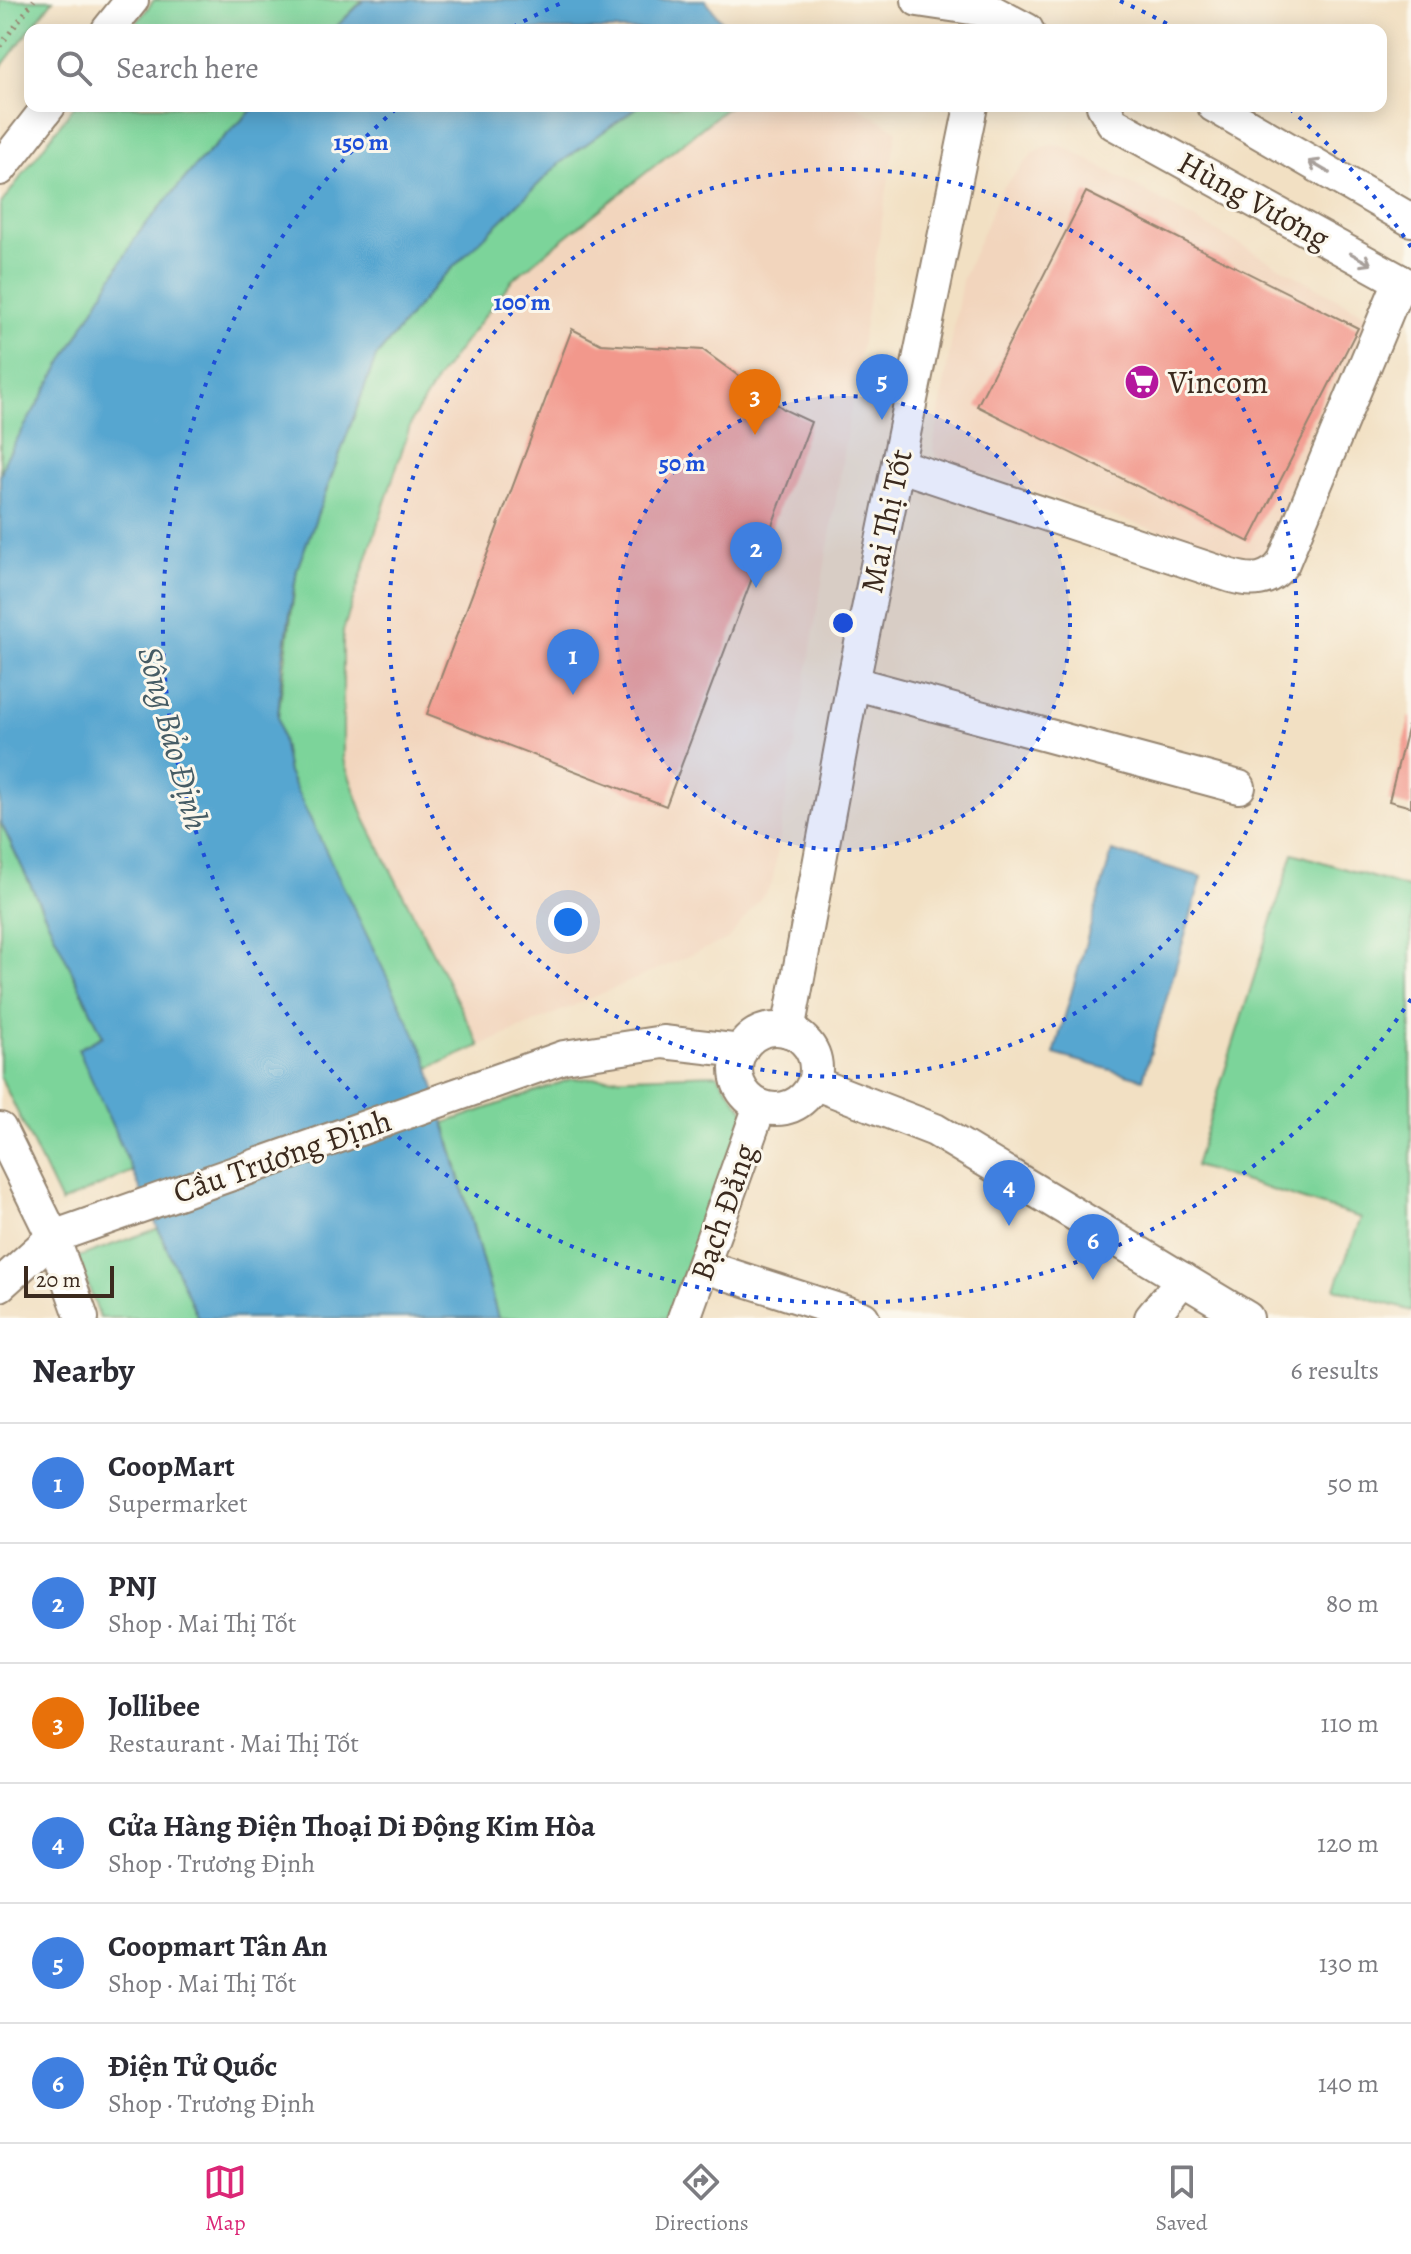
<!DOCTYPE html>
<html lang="en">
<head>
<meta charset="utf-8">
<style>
	body { margin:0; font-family:Alegreya,serif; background:#f2f2f3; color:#2b2b33 }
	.scale { position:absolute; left:24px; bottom:20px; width:90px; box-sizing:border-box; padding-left:8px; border:4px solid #3b2a1e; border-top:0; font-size:22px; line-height:28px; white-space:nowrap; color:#3b2a1e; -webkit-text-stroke:6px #fbf7ec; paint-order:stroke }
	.you { position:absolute; left:568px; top:922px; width:28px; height:28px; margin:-20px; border:6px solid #fff; border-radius:50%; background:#1a73e8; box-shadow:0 0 0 12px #1a73e833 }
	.badge { display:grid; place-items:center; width:52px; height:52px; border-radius:50%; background:#db2777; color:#fff; font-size:26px; font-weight:700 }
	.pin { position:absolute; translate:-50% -66px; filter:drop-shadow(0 2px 4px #0008) }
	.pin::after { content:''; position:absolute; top:42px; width:28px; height:24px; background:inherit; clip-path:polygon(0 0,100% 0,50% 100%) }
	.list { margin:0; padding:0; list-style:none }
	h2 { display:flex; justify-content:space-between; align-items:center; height:104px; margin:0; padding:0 32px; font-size:34px }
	h2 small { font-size:26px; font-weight:400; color:#7c7c81 }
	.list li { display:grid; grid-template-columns:52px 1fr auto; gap:24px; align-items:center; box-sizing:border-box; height:120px; padding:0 32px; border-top:2px solid #e1e1e2 }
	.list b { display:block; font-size:30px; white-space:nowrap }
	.list p { margin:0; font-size:26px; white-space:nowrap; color:#7c7c81 }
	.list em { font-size:26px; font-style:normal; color:#7c7c81 }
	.icon { flex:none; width:44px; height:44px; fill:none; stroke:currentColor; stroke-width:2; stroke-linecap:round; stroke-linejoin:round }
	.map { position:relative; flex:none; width:1411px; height:1318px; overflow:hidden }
	.search { position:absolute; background:#fff; box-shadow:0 4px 20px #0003; left:24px; right:24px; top:24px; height:88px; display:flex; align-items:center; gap:20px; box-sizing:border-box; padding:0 28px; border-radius:16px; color:#7c7c81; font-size:30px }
	.sheet { height:824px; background:#fff }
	nav { display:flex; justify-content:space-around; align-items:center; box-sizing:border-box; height:112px; border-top:2px solid #e1e1e2; background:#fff; font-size:22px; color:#7c7c81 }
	nav a { display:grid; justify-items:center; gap:4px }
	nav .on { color:#db2777 }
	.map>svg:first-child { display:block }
	.built { fill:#f2d5bd }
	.green { fill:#7bd49a; stroke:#5b7f5c; stroke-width:2 }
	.water { fill:#56a6d0; stroke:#486877; stroke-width:2 }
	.building { fill:#f2988c }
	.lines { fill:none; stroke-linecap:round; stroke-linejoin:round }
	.minor-casing { stroke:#968570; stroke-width:36 }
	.path { stroke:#968570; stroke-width:5; stroke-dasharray:2 6; stroke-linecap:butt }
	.minor { stroke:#fff; stroke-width:32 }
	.oneway { stroke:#a79f9a }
	.ring { fill:none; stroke:#1d4ed8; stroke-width:4; stroke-dasharray:4 8 }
	.labels { text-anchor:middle; stroke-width:6; stroke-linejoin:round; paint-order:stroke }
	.street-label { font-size:32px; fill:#3b2a1e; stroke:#fbf7ec }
	.poi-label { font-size:32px; fill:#3b2a1e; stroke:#fbf7ec; text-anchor:start }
	.water-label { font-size:34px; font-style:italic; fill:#465c65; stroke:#fbf7ec }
	.centre { fill:#1d4ed8; stroke:#fbf7ec; stroke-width:4 }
	.ring-label { font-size:24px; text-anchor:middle; font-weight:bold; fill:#1d4ed8; stroke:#fbf7ec; stroke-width:6; stroke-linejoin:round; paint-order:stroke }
</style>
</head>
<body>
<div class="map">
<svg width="1411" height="1318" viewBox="0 0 1411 1318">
	<rect width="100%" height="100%" fill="#fbf7ec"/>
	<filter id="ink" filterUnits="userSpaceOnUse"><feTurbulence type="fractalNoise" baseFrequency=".0125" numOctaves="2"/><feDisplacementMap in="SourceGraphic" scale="16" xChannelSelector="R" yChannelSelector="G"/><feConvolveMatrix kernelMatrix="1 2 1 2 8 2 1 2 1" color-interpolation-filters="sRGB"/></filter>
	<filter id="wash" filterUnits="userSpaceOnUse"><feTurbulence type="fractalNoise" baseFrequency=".006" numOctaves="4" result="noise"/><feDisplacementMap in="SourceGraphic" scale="32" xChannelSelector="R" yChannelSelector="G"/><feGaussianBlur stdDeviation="1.8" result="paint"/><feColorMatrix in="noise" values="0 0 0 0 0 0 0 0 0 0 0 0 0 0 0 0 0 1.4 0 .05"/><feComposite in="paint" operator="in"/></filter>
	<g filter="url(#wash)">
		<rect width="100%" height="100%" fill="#f2e0c3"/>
		<g class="built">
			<polygon points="729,106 856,106 897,130 772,884 728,939 480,1046 365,819 343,759 343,631 412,420 441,373 512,280"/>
			<polygon points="1052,144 1067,148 1370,317 1259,563 944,462 936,456 933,449 962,280 1001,190 1033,153"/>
		</g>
		<g class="green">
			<polygon points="0,0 53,0 0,68"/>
			<polygon points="154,0 363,0 333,30 131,30"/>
			<polygon points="74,106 256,106 197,164 6,458 0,476 0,205"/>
			<polygon points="639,106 729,106 512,280 441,373 412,420 343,631 343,759 365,819 480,1046 429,1068 288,773 278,717 297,569 376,357 437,283 560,163"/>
			<polygon points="0,821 103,1036 79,1049 133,1171 61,1203 0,1076"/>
			<polygon points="1293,853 1411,889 1411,1311 1335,1288 1361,1218 1195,1166"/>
			<polygon points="717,1074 745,1112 667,1318 498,1318 445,1123 571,1079"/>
			<polygon points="159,1228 198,1318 100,1318 78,1257"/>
		</g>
		<g class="water">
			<polygon points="364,0 705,0 723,23 717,30 333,30"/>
			<polygon points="256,106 639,106 560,163 437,283 376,357 297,569 282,665 278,717 288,773 426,1057 498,1318 198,1318 78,1049 103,1036 0,821 0,476 6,458 137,235 197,164"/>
			<polygon points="1112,851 1202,877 1143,1079 1054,1054"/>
		</g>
		<g id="blocks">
			<g class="building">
				<polygon points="1086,192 1358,328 1249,542 977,406"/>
				<polygon points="572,329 601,344 703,350 785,410 811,422 666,806 427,714"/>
				<polygon points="1410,717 1411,717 1411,807 1389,801"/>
			</g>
		</g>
	</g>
	<g filter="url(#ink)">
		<use href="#blocks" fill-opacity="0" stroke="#968570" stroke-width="2"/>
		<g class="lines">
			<defs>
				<g id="minor">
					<polyline points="918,0 991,11 1027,30"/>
					<polyline points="108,30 132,0"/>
					<polyline points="1103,106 1113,123 1411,287"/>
					<polyline points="1214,106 1411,220"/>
					<polyline points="0,169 49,106"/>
					<path d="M898,465L1231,576C1252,582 1269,582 1283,563L1400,281"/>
					<polyline points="853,683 1239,787"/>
					<circle cx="776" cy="1069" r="40"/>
					<polyline points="788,1031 853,683 971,106"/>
					<polyline points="814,1083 935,1130 1247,1318"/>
					<polyline points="0,1129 53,1237 82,1318"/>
					<polyline points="705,1267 863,1318"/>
					<polyline points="0,1285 53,1237 564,1057 663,1042 741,1051"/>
					<polyline points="684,1318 760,1106"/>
					<polyline points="1151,1318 1183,1279"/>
				</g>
			</defs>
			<use href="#minor" class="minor-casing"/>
			<polyline class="path" points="0,46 34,0"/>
			<use href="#minor" class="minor"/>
		</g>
		<defs><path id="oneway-shaft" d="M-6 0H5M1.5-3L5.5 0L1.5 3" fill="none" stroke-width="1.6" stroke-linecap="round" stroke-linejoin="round" transform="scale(2)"/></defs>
		<g class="oneway">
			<use href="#oneway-shaft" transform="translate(1319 167) rotate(-150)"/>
			<use href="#oneway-shaft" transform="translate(1361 259) rotate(29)"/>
		</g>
	</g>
	<circle cx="843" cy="623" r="227" fill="#1d4ed8" fill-opacity=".12"/>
	<g class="ring">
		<circle cx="843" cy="623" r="227"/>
		<circle cx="843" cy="623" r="454"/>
		<path d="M1411 999A681 681 0 1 1 396 109M513 27A681 681 0 0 1 566 1M1120 1A681 681 0 0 1 1173 27M1290 109A681 681 0 0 1 1411 247"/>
	</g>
	<defs>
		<symbol id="supermarket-disc" viewBox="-11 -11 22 22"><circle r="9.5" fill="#b5179e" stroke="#fbf7ec"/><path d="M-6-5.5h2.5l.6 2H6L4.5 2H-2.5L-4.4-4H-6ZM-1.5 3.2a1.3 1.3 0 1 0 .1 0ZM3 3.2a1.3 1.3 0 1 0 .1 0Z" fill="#fff"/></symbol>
	</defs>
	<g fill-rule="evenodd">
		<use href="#supermarket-disc" x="1122" y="362" width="40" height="40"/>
	</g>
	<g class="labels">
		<g class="street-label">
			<text transform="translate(1254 200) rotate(29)" y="11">Hùng Vương</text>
			<text transform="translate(886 521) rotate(-78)" y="11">Mai Thị Tốt</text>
			<text transform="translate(282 1156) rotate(-19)" y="11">Cầu Trương Định</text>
			<text transform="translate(723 1212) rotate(-71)" y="11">Bạch Đằng</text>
		</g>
		<g class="poi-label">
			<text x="1168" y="393">Vincom</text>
		</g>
		<g class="water-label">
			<text transform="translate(174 738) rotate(75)" y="12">Sông Bảo Định</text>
		</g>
	</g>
	<circle cx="843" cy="623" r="12" class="centre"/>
	<g class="ring-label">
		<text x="361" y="150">150 m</text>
		<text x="522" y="310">100 m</text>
		<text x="682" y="471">50 m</text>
	</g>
</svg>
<div class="scale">20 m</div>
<div class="you"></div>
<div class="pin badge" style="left:573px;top:695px;background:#3f7fe0">1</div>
<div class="pin badge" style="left:756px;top:588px;background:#3f7fe0">2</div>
<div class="pin badge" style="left:755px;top:435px;background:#e8710a">3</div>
<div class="pin badge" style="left:1009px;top:1226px;background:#3f7fe0">4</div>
<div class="pin badge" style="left:882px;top:420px;background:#3f7fe0">5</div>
<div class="pin badge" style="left:1093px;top:1280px;background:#3f7fe0">6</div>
<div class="search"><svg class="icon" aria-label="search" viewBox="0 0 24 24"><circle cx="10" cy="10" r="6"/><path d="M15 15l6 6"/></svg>Search here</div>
</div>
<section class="sheet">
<h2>Nearby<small>6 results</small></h2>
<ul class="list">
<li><span class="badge" style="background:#3f7fe0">1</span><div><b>CoopMart</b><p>Supermarket</p></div><em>50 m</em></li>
<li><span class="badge" style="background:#3f7fe0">2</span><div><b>PNJ</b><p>Shop · Mai Thị Tốt</p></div><em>80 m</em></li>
<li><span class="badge" style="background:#e8710a">3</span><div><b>Jollibee</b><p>Restaurant · Mai Thị Tốt</p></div><em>110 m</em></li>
<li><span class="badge" style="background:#3f7fe0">4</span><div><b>Cửa Hàng Điện Thoại Di Động Kim Hòa</b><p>Shop · Trương Định</p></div><em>120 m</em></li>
<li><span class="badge" style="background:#3f7fe0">5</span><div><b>Coopmart Tân An</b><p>Shop · Mai Thị Tốt</p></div><em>130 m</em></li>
<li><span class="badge" style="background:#3f7fe0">6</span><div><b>Điện Tử Quốc</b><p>Shop · Trương Định</p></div><em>140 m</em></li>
</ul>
</section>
<nav>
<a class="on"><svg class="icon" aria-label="map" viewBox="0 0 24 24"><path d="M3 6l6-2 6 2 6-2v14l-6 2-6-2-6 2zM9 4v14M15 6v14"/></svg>Map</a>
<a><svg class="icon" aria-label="directions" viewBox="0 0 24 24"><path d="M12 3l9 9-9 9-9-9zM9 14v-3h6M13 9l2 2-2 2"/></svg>Directions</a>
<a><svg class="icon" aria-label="saved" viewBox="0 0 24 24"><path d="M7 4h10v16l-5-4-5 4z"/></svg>Saved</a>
</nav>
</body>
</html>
